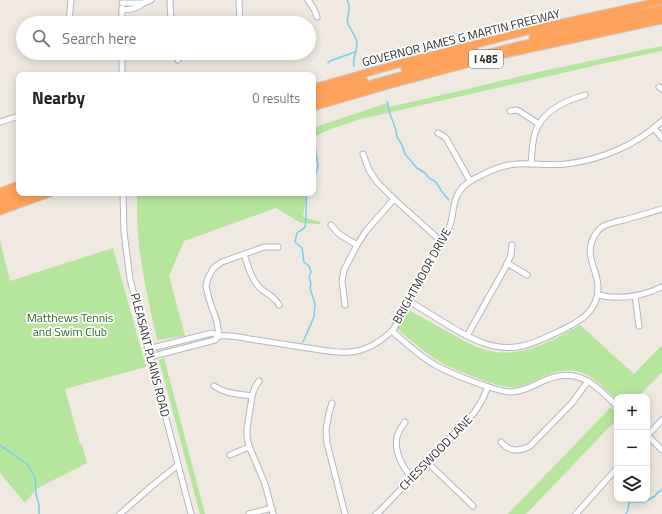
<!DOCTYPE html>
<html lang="en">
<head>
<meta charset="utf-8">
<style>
	body { margin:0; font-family:"Titillium Web",sans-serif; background:#f2f2f2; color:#202124 }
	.controls { position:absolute; right:12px; bottom:12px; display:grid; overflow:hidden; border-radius:8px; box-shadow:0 2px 10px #0003 }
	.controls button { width:36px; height:36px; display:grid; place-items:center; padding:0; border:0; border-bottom:1px solid #e0e0e0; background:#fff; color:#202124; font:20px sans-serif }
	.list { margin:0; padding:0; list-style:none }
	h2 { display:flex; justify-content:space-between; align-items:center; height:52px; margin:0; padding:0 16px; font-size:17px }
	h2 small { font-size:13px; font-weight:400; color:#757577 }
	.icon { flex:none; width:22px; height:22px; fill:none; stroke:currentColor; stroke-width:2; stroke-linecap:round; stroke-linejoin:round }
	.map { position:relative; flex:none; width:662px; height:514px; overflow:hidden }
	.search { position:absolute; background:#fff; box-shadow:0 2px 10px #0003; left:16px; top:16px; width:300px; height:44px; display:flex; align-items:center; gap:10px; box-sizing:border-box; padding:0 14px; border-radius:22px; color:#757577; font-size:15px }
	.panel { position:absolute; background:#fff; box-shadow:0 2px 10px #0003; left:16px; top:72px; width:300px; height:124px; border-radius:8px }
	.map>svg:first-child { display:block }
	.green { fill:#b6e59e }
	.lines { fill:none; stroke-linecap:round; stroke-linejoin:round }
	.stream { stroke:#75cff0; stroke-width:1.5 }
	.minor-casing { stroke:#b4b7c1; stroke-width:7 }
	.highway-casing { stroke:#c9c9c9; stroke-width:9 }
	.minor { stroke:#fff; stroke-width:5 }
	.highway { stroke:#ffa35c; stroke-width:7 }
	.labels { text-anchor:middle; stroke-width:3.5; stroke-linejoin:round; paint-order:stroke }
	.shield { fill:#fff; stroke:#6d6d6d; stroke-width:1 }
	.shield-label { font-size:11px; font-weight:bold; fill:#2e2e2e }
	.street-label { font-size:12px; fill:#2e2e2e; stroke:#fff }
	.park-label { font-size:12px; fill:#2c6e1b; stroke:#fff }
</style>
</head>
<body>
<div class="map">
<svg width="662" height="514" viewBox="0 0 662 514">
	<rect width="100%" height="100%" fill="#efe9e1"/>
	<g class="green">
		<polygon points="662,46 662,51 615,61 361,119 331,129 313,137 313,144 313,128 387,103 389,107 459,91 538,72"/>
		<path d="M137,193H307L303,217L321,222L320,224L301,223L276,208L184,241L169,276L185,336L157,340C150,309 143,277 139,246C137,228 137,211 137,193Z"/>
		<polygon points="0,240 10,281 113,248 146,367 65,389 80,444 82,444 87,463 36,489 25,503 0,473"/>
		<path d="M408,310C423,318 437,326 452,334C464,341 476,348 491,351C522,358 554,340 580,325L634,374L662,345V372L638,397H617V400C609,393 601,384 592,378C575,366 555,370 538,379C528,384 517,389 506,387C496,385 486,381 477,378C464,373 452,369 440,362C425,353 411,340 397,329Z"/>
		<polygon points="164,358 205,514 200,514 159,360"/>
		<polygon points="611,407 617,413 617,419 526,514 508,514"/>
	</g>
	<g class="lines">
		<g class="stream">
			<path d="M347,0C353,11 345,17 348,24C351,31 357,37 357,44C357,52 352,58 354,66"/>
			<polyline points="328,63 330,61 355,52"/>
			<polyline points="387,101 388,104 389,111 396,130 397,137 402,145 405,154 417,168 425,173 429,178 436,182 442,192 449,200"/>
			<polyline points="313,133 318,166 316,173 313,176"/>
			<path d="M303,342L314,317L315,304L310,288L311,283L309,277L311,272L309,266L304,262L302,248L295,242L297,233C299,231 303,230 305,227C306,224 306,199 307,193"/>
			<polyline points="0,445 27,464 35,478 36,494 39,505 39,514"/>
			<polyline points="626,514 628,510 629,503 631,502 644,502 655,496 658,492 662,490"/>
		</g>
		<defs>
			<g id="minor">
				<polyline points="170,0 171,23"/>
				<polyline points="239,0 240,23"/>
				<polyline points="308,0 314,9 317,17"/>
				<path d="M122,3H144C136,9 133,9 122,10"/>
				<polyline points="144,3 151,0"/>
				<polyline points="122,8 122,23"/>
				<polyline points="69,23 71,0"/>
				<polyline points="122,53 122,75"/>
				<polyline points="175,53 178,60"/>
				<polyline points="659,87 662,89"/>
				<polyline points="510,111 516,110 519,111 539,124"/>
				<polyline points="0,122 19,116"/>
				<polyline points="654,128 662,138"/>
				<polyline points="438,133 446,138 470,181"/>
				<polyline points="363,154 369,170 377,182 394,199 442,242"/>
				<path d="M531,164C532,154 532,143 535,133C542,111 564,101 585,95"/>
				<polyline points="123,193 124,232 130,279 149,353 191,514"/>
				<polyline points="331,225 339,234 357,245"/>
				<path d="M278,247H264L222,262L216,266L213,269L208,278L206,286L209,299L217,322L219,336C229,335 240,337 250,339C269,342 288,345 308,348C345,354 363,358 393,330L447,234C448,230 450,226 451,222C454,210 453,198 462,188C468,181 475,178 482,175C493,169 505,165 517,164C534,163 550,166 566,164C601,160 636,145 662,121"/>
				<path d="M244,254C248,266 251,279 260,288C266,294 275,296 279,305"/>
				<polyline points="507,263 527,275"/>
				<path d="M598,295C620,300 641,297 662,287"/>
				<polyline points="635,296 639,326"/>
				<path d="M409,301C422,309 435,317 448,325C471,339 494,352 522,346C536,343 551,335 564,329C579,321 593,314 597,296C603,272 579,256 597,232C599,229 603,226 606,225C612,223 618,221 624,220C637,216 649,213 662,209"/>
				<polyline points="345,305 342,281 344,270 357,245 366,231 394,199"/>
				<path d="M392,331C406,343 420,357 437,366C450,373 463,378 477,383C487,386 498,391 509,392C521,392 533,386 543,381C577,365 594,384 617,406"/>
				<polyline points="467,336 505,268 511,255 512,245"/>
				<polyline points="148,349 212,333 219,336 215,340 150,357"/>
				<polyline points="259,381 255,387 252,396 247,429 247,437 249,446 265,484 273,514"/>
				<path d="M214,386C226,394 238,394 252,396"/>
				<polyline points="332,403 329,413 326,429 327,443 345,514"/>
				<path d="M405,422C402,426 399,431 397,436C394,451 402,467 412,478"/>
				<polyline points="647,435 662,450"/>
				<polyline points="647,436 662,420"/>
				<path d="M501,442C510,452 518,452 530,446L572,403L588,381"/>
				<polyline points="230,455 249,447"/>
				<polyline points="427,462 473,506"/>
				<polyline points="120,514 152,486 178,465"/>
				<polyline points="249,514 272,508"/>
				<polyline points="376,514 380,511 474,413 481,402 488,387"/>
				<polyline points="576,514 617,468"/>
			</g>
			<g id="highway">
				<polyline points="533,37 588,24 662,9"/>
				<polyline points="405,69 475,51"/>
				<polyline points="313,88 398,64 535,29 662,1"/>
				<polyline points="313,95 364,81"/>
				<polyline points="313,100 396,77 513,47 662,14"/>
				<polyline points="313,107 392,84 500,55 662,20"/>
				<polyline points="0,192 19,185"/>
				<polyline points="0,199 19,192"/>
				<polyline points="0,205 33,193"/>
				<polyline points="0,211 50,193"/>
			</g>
		</defs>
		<use href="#minor" class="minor-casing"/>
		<use href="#highway" class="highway-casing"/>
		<use href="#minor" class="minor"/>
		<use href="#highway" class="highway"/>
	</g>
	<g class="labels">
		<rect class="shield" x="469" y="50" width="34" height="18" rx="3"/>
		<g class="shield-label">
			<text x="486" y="63">I 485</text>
		</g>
		<g class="street-label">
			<text transform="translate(461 38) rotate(-14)" y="4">GOVERNOR JAMES G MARTIN FREEWAY</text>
			<text transform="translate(422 276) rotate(-61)" y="4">BRIGHTMOOR DRIVE</text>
			<text transform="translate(150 355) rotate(76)" y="4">PLEASANT PLAINS ROAD</text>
			<text transform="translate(436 453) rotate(-46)" y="4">CHESSWOOD LANE</text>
		</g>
		<g class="park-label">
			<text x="70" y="322">Matthews Tennis<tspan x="70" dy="14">and Swim Club</tspan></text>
		</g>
	</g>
</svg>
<div class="controls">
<button>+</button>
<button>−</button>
<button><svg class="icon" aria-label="layers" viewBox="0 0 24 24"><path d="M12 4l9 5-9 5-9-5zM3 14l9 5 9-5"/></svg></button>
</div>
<div class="search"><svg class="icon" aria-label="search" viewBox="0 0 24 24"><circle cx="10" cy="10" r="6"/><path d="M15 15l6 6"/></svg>Search here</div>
<section class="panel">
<h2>Nearby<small>0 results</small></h2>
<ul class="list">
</ul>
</section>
</div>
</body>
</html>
